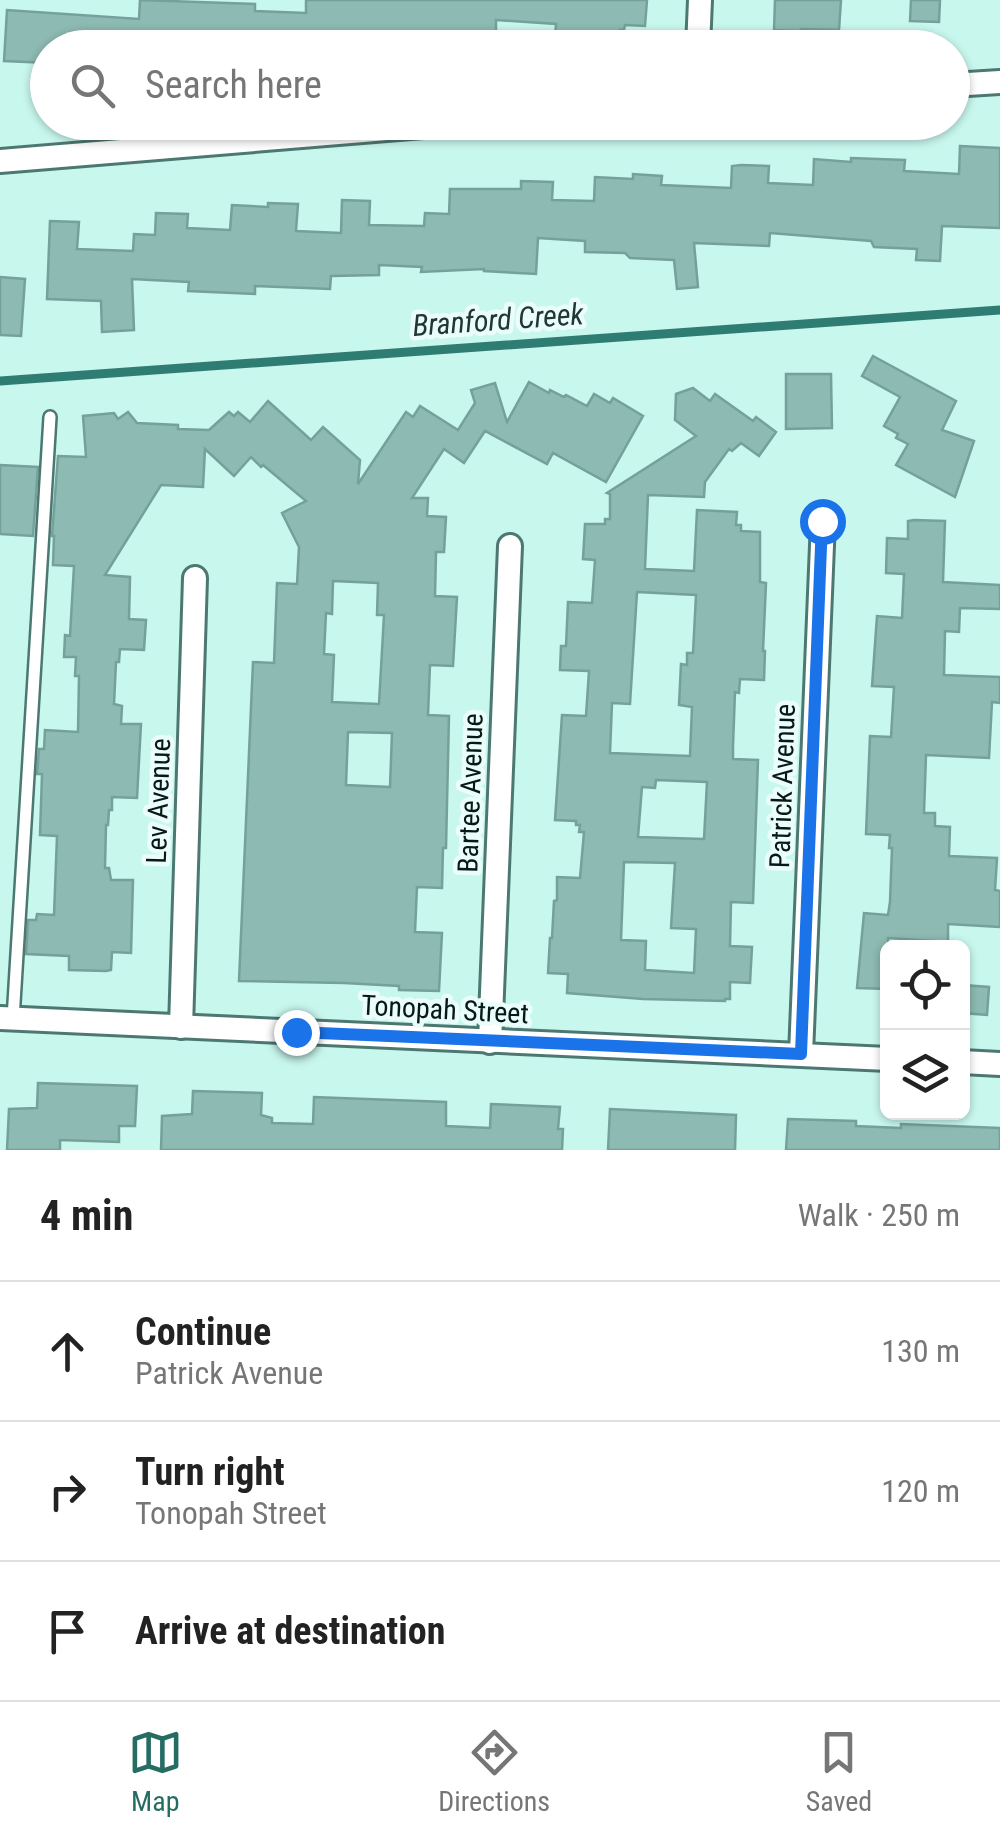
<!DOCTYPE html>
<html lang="en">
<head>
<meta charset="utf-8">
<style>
	body { margin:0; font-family:"Roboto Condensed",sans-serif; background:#f6f6f6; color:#222 }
	.controls { position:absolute; right:30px; bottom:30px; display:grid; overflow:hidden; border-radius:15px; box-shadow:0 2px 8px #0004 }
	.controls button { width:90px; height:90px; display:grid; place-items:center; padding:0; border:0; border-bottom:2px solid #e0e0e0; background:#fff; color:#222; font:50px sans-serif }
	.stop { position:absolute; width:30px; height:30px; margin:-22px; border:8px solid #1a73e8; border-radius:50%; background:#fff }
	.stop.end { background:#1a73e8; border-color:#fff; box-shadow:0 2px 10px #0008 }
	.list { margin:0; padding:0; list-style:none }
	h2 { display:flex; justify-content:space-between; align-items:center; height:130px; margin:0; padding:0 40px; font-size:42px }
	h2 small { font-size:32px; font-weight:400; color:#767676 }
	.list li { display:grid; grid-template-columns:65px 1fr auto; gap:30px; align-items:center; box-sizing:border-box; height:140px; padding:0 40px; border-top:2px solid #e0e0e0 }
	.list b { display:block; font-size:38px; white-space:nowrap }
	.list p { margin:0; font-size:32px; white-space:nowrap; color:#767676 }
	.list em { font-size:32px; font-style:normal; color:#767676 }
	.icon { flex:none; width:55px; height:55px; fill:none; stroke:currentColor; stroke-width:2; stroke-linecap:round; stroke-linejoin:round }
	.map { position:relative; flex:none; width:1000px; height:1150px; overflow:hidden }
	.search { position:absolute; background:#fff; box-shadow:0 2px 8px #0004; left:30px; right:30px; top:30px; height:110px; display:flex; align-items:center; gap:25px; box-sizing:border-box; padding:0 35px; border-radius:55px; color:#767676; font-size:38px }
	.sheet { height:550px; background:#fff }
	nav { display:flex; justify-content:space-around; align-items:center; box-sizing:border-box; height:140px; border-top:2px solid #e0e0e0; background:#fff; font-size:28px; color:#767676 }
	nav a { display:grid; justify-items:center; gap:5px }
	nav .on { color:#256d63 }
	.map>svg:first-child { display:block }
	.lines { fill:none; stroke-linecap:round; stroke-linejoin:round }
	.stream { stroke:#2e7c72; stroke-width:9 }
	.building { fill:#8dbab2; stroke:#75a19a; stroke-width:2.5; fill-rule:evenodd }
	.lane-casing { stroke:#4d7871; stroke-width:16 }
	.street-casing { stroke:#4d7871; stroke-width:28 }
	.lane { stroke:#fff; stroke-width:11 }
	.street { stroke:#fff; stroke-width:22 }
	.route { stroke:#1a73e8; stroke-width:12 }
	.labels { text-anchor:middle; stroke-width:9; stroke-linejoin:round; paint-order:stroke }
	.street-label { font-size:28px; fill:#071816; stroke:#ebfdfa }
	.water-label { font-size:30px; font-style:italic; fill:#203734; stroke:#ebfdfa }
</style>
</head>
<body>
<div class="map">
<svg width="1000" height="1150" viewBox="0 0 1000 1150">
	<rect width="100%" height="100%" fill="#c8f7ee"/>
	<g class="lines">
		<polyline class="stream" points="0,381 1000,310"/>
	</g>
	<g class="building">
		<polygon points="140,0 255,4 255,11 306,13 306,0 647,0 645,26 625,25 624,30 620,30 619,48 554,48 556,24 496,20 496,38 471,36 470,48 404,48 405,36 358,34 357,48 329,48 329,44 270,42 269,48 48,48 48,63 4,61 7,10 139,19"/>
		<polygon points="775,0 841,0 839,30 801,29 801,31 774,30"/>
		<polygon points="911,0 940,0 939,22 910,21"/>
		<polygon points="960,146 1000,148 1000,228 942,226 940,261 916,260 917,249 874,247 871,241 770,233 769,246 694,243 698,287 677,289 674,260 630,258 625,253 585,252 585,241 538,238 536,274 484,271 484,269 421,272 422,267 379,265 379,275 331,276 330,289 255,286 255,294 188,291 189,282 132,279 134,330 102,332 101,301 47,299 50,221 79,222 77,249 133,251 134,234 155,235 156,213 188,214 187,228 230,230 232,205 268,207 268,203 298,204 296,231 341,233 342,200 370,201 369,225 424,226 425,213 449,214 450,189 521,189 521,181 553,182 552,200 594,201 595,177 633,179 633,174 662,176 661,185 731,188 732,166 741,165 769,166 768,183 813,185 814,159 851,162 851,158 905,160 904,171 959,174"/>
		<polygon points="0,277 25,279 21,336 0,335"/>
		<polygon points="873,356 956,401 942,430 974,441 955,497 896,465 908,444 896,438 898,434 884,426 900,397 862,376"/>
		<polygon points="786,374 831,374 832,428 786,429"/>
		<path d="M529,382L549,393L550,390L564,397L566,395L587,406L594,394L610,403L613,398L643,416L606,482L553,453L547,464L485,431L464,463L444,449L412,498H428L427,516L446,517L444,552H436L435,596L457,597L453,666L430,665L428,715L449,716L446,848H443L442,888L417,887L415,932L442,933L439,991L399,990V986L344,983L239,981L253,662L274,663L277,583L297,584L299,547L282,513L306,501L263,465L261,467L251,457L234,476L205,449L203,487L161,485L105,575L130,577L129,619L146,620L144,650L120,649L119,662H116L114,704L122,706L121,724H141L137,798L112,797V810H109L108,825H106L105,868H109L111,880H133L131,953L112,952L111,970L106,971L69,970V956L26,954L28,920H36L37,914L54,915L57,836L40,835L42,774H37L39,749H44L45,730L78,732L79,676H75L76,657H64L65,635L70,636L74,566L53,565L54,536H52L58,456L86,457L83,416L114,413L118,419L128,412L137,423L178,425V429L209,430L229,412L234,416L238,412L250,422L268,401L311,440L323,427L360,460L358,484L406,412L413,417L420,406L458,430L475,403L471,390L495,383L507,422ZM333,581L378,583L377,615H384L379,704L332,702L334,655L324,654L326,613L332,614ZM348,732L392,733L390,787L346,785Z"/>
		<path d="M693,388L710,401L715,394L753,421L756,417L776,432L759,456L741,443L732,451L729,449L705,482L704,497L648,495L645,569L694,571L697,510L737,512L736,525H741V531L760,532V582L766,583L763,651H765L764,680L740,679L739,693L735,692L733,746V759L758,760L753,903L731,902L730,946L752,947L750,983L730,982V999H725V1001L643,999L567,993L568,974L548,973L550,938H552L554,901L557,900V877L580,878L584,832H579L580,825H576V821L555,820L562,715L586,716L589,671L560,670L561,646H566L568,602L592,603L595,560L583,559L585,524H605V519H610V494L607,493L696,436L675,420L676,394ZM637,592L696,595L693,653H687V665L681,664L679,705L692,707L690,756L610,753L612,703L630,704ZM656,780L707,782L704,839L638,837L642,787L655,788ZM624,862L675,863L671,928L696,929L694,973L645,970L646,941L621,940Z"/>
		<polygon points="0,465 38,467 33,536 0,534"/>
		<polygon points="914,520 945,521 943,582 1000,585 1000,609 960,608 959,632 945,631 944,675 1000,677 1000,703 992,702 989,758 926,755 924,813 935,813 935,826 950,827 949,856 997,858 995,890 1000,891 1000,927 948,924 948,942 888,938 888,989 857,988 864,913 888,915 890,902 892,848 889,848 890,835 866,834 870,736 891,737 894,687 872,686 877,616 902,618 904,574 886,573 887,538 908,539 908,521"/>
		<polygon points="963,985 989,987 987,1015 962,1013"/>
		<polygon points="38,1083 137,1086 135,1126 119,1126 119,1142 60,1140 60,1150 7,1150 9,1109 37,1108"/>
		<polygon points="193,1091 262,1093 261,1115 272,1118 272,1123 313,1124 314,1097 446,1102 446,1126 490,1128 491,1104 560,1107 558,1129 563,1129 562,1150 161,1150 162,1116 192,1114"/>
		<polygon points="610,1109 736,1115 735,1150 608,1150"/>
		<polygon points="788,1119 856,1121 856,1126 901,1128 901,1124 1000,1128 1000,1150 786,1150"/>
	</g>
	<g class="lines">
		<defs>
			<polyline id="lane" points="13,1019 50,417"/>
			<g id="street">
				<polyline points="698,48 700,0"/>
				<polyline points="952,85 1000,82"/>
				<polyline points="0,161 472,122"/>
				<polyline points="0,1018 888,1059"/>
				<polyline points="181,1027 195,578"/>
				<polyline points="490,1042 510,546"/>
				<polyline points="801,1054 823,521"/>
				<polyline points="962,1062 1000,1064"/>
			</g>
		</defs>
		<use href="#lane" class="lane-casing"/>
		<use href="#street" class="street-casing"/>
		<use href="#lane" class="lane"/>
		<use href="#street" class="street"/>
	</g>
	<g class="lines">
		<polyline class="route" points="296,1032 801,1054 822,521"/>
	</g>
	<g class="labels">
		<g class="street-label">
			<text transform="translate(782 786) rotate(-88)" y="10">Patrick Avenue</text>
			<text transform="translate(470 793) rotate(-88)" y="10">Bartee Avenue</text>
			<text transform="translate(158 801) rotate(-88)" y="10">Lev Avenue</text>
			<text transform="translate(445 1009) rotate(3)" y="10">Tonopah Street</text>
		</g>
		<g class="water-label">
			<text transform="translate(498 320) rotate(-4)" y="10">Branford Creek</text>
		</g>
	</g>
</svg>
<div class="controls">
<button><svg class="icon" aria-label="locate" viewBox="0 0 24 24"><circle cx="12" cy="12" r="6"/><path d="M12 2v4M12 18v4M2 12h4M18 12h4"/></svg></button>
<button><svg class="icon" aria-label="layers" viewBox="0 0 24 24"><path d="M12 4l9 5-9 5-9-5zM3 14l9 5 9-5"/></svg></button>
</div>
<div class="stop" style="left:822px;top:521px"></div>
<div class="stop end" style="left:296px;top:1032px"></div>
<div class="search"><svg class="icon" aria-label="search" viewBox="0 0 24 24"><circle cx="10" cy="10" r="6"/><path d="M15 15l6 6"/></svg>Search here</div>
</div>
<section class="sheet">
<h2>4 min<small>Walk · 250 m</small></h2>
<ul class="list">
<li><svg class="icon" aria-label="ahead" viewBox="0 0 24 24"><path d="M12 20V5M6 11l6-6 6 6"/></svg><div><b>Continue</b><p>Patrick Avenue</p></div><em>130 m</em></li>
<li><svg class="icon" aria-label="right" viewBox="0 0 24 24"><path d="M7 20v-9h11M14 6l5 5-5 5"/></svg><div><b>Turn right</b><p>Tonopah Street</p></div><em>120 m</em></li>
<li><svg class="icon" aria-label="arrive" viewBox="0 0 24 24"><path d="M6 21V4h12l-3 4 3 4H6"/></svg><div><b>Arrive at destination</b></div></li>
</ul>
</section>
<nav>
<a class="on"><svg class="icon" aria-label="map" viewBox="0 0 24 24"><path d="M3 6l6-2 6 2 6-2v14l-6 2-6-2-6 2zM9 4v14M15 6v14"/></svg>Map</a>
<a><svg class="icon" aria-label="directions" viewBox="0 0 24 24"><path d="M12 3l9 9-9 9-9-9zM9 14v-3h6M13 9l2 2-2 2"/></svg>Directions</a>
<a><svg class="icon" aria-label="saved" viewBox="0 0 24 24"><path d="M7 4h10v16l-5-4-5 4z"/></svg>Saved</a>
</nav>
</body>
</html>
